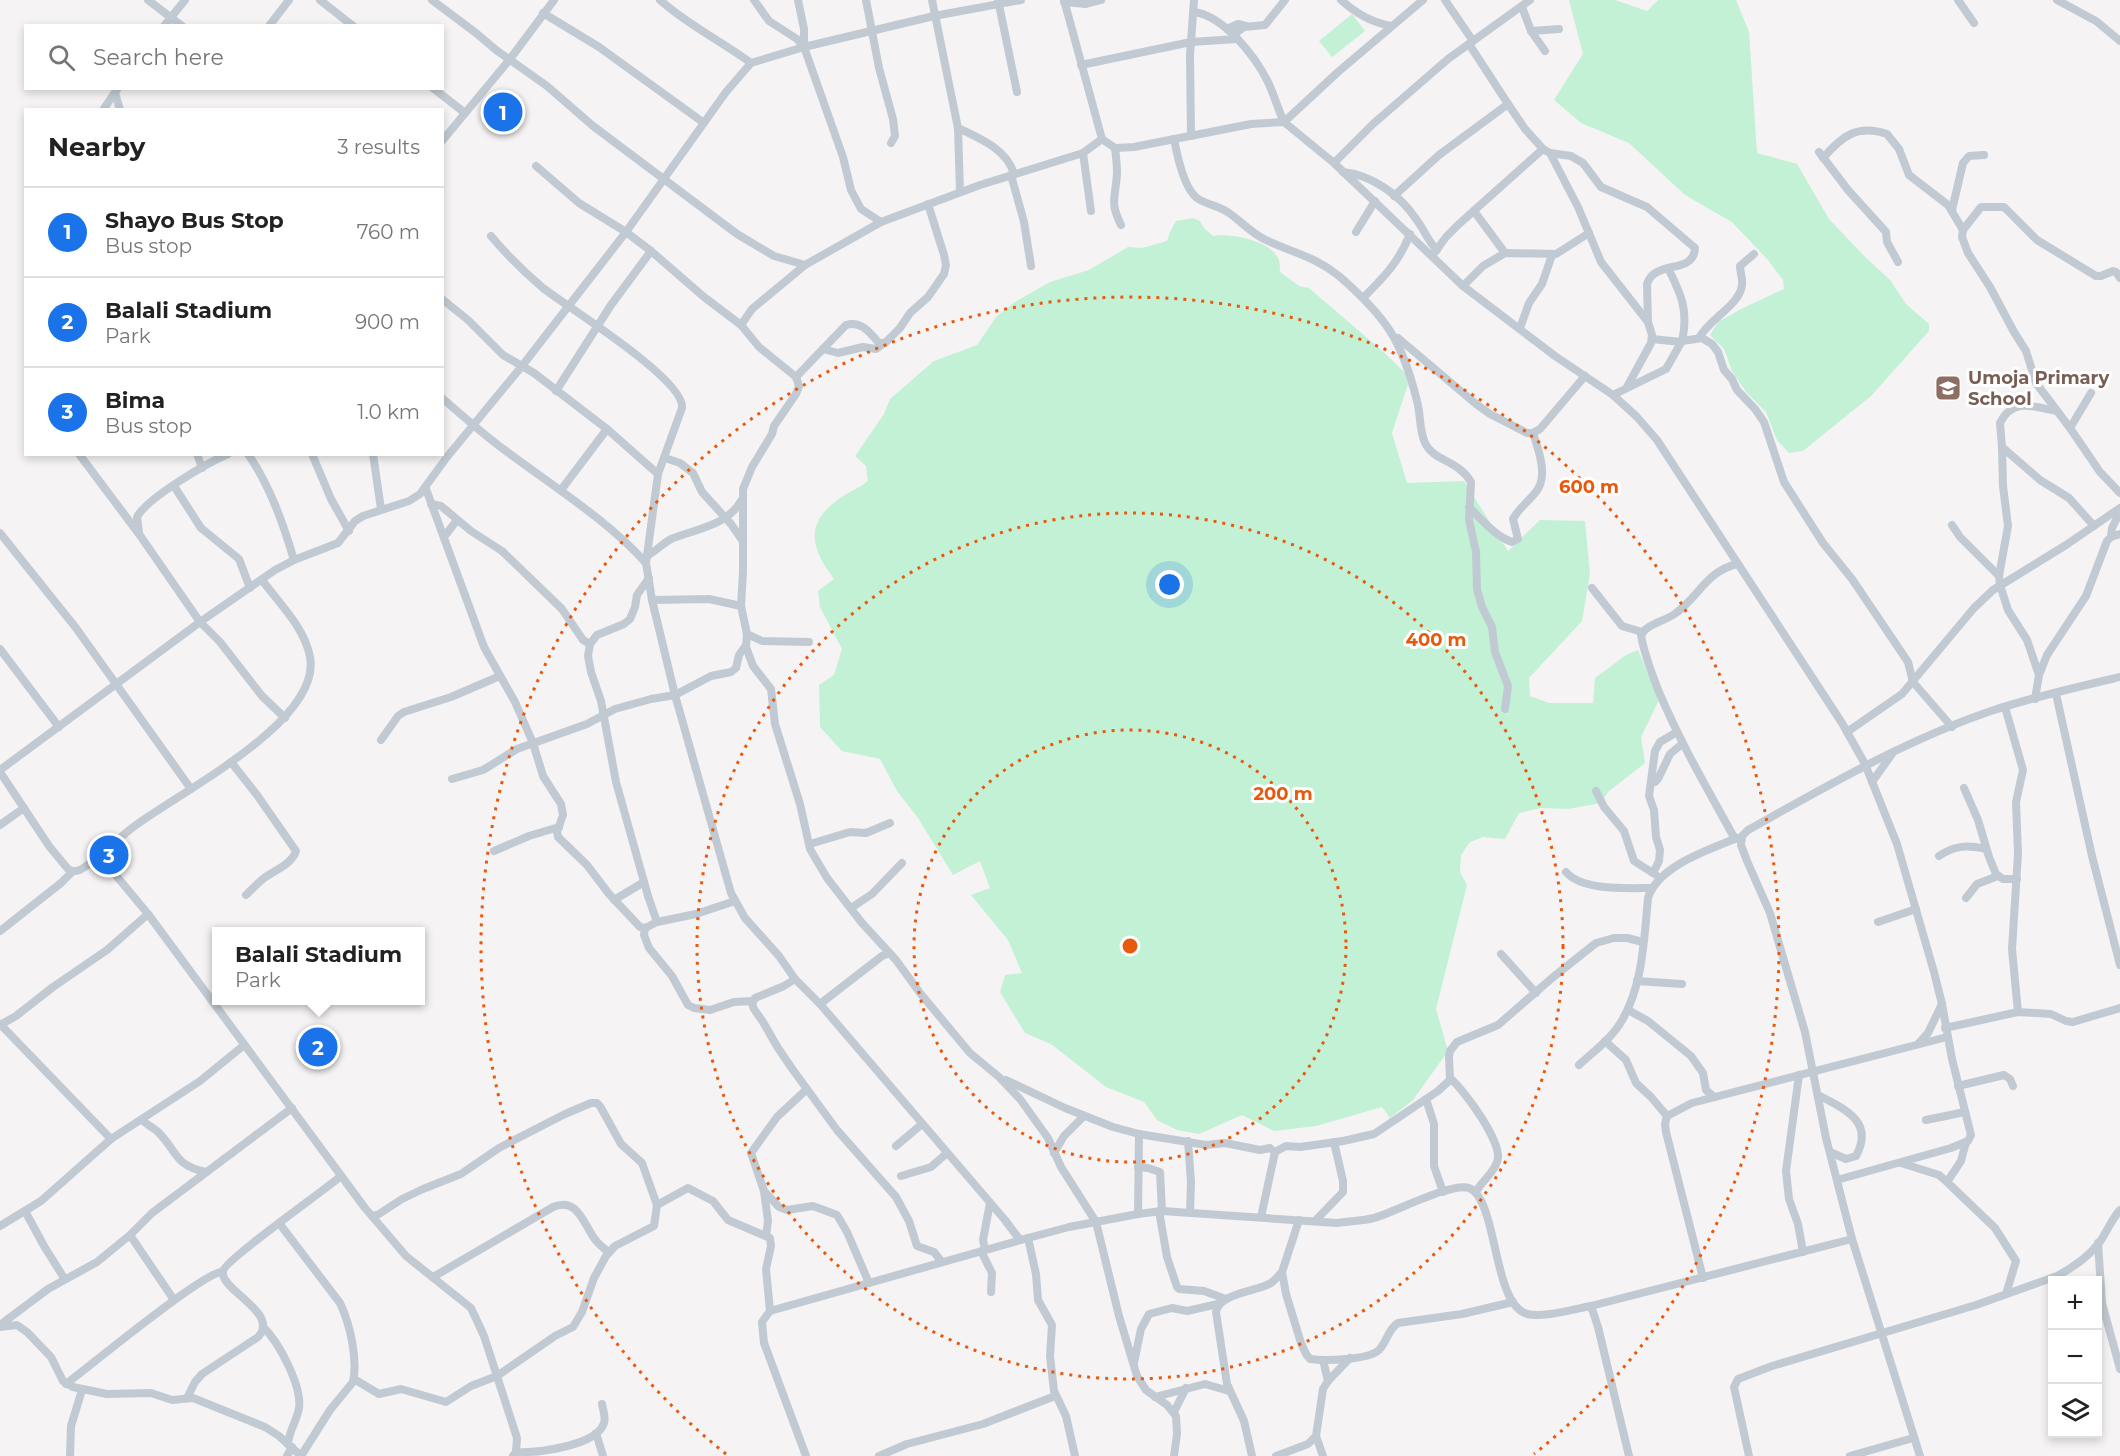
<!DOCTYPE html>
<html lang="en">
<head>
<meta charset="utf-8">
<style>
	body { margin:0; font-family:Montserrat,sans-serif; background:#f6f6f6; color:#222 }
	.controls { position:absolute; right:18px; bottom:18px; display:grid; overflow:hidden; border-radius:0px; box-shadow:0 3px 9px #0003 }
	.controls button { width:54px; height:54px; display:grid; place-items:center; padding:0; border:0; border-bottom:2px solid #e0e0e0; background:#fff; color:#222; font:30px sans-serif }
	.you { position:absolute; left:1170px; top:585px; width:21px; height:21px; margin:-15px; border:4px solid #fff; border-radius:50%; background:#1a73e8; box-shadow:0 0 0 9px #1a73e833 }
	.badge { display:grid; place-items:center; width:39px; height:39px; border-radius:50%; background:#1a73e8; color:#fff; font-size:20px; font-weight:700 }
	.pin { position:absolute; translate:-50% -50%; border:3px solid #fff; box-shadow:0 2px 6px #0006 }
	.popup { position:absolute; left:212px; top:927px; width:213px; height:78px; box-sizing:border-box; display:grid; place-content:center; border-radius:0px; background:#fff; filter:drop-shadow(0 2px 4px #0005); font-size:20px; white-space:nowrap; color:#767676 }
	.popup b { font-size:22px; color:#222 }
	.popup::after { content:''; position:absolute; left:50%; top:100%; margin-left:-12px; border:12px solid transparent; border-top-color:#fff }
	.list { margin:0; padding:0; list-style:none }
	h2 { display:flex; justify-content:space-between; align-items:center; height:78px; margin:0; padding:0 24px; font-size:26px }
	h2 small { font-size:20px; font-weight:400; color:#767676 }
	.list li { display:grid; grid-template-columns:39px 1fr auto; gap:18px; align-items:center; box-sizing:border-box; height:90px; padding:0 24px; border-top:2px solid #e0e0e0 }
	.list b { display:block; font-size:22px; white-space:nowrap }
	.list p { margin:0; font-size:20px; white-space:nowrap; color:#767676 }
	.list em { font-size:20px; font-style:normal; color:#767676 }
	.icon { flex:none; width:33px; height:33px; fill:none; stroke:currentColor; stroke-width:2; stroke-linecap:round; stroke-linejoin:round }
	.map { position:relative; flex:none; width:2120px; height:1456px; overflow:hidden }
	.search { position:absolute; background:#fff; box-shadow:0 3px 9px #0003; left:24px; top:24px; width:420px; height:66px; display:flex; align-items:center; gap:15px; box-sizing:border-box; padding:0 21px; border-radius:0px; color:#767676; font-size:22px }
	.panel { position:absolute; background:#fff; box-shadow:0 3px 9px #0003; left:24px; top:108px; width:420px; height:348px; border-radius:0px }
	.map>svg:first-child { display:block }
	.green { fill:#c3f1d5 }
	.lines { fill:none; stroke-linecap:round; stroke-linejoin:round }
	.street { stroke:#c1cad2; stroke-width:8 }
	.ring { fill:none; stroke:#e8590c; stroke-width:3; stroke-dasharray:3 6 }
	.labels { text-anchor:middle; stroke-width:6; stroke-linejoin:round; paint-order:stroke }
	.education-label { font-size:18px; font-weight:bold; fill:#785e54; stroke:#fff; text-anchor:start }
	.centre { fill:#e8590c; stroke:#fff; stroke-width:3 }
	.ring-label { font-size:18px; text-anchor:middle; font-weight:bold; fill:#e8590c; stroke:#fff; stroke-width:6; stroke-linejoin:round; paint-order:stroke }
</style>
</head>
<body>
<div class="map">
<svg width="2120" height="1456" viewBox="0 0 2120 1456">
	<rect width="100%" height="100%" fill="#f5f3f3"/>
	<g class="green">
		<polygon points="1569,0 1615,0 1647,11 1658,0 1736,0 1749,32 1757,153 1797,164 1829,219 1863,255 1890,280 1906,304 1929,324 1929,331 1871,396 1803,451 1789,453 1777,440 1766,412 1746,392 1732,371 1724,349 1710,335 1718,322 1741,309 1784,289 1783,280 1768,260 1732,222 1685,195 1629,143 1581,123 1554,100 1583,54"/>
		<polygon points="1352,14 1365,31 1332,57 1319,41"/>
		<path d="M1193,218L1200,221L1204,228L1213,236C1230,233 1269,240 1278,258C1280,261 1280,268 1280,272L1299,286L1309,288L1388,356L1410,378L1392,433L1407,483L1464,481L1508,551L1540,520L1585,521L1590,574L1582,621L1529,678L1530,696L1549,703H1593L1595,678L1626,655L1638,650L1659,700L1641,737L1645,763L1608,792L1601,803L1568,809L1541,808L1519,813L1505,839L1483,837L1470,842L1461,855L1460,872L1467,885L1436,1009L1448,1051L1413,1100L1390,1118L1382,1107L1316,1126L1274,1131L1242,1115L1199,1134L1177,1130L1157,1120L1144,1102L1106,1087L1051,1044L1025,1033L1000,992L1005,975L1022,973L1008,940L971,895L990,888L980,861L953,875L918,818L897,791L880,759L842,751L820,727L819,685L834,675L842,649L820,607L818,591L834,579C813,550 803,527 836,501C846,493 858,489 868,481L866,466L855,456L884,414L890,399L934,361L977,345L996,317L1015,302L1050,282L1089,270L1128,247L1142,248L1167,241L1170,232L1176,221Z"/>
	</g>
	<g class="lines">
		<g class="street">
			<polyline points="148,0 182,26"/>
			<polyline points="320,0 353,26"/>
			<polyline points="432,0 476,33 496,50 547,86 593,126 737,234 774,256 805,265"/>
			<path d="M660,0C688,25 721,41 751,63"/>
			<polyline points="754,0 769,21 797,39 804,47 843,157 851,190 861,209 881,222"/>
			<polyline points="798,0 804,29 804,47"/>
			<polyline points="866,0 879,68 893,119 895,136 891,143"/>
			<polyline points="932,0 958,128 960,192"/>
			<polyline points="998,0 1017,92"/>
			<polyline points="1064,0 1102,139 1115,148 1134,147 1251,124 1284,122 1334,163 1463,286 1555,356 1613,395 1637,417 1657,440 1842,723 1865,764 1897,844 1934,972 1942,1004 1952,1059 1971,1135 1968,1141 1951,1148 1837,1180"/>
			<path d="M1341,0C1357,14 1371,22 1391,26"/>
			<polyline points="1445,0 1473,41"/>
			<polyline points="1958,0 1974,23"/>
			<polyline points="2057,0 2096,21 2120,41"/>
			<polyline points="1064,2 1086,4 1101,0"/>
			<polyline points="1522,7 1531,31 1545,51"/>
			<path d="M1194,12C1224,16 1255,56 1268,82C1274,95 1278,109 1284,122L1338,72L1423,0"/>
			<polyline points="543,13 599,47 704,123"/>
			<polyline points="164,26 185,0"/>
			<polyline points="269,26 289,0"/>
			<polyline points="1227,29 1238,24 1246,26"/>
			<polyline points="1531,31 1559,29"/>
			<polyline points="1233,35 1244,27 1265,25 1285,0"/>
			<path d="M1469,44L1508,104L1525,129L1543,149L1550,153L1571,156L1583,163L1601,187L1647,207L1695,248C1694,275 1655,259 1647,284L1648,322"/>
			<polyline points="1081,65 1191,42 1237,39"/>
			<polyline points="433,88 465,113"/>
			<polyline points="115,93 120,110"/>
			<polyline points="103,110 118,88"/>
			<path d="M958,128C979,138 1007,149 1014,174"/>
			<polyline points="1191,136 1190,56 1194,0"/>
			<path d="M1174,139C1177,155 1185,193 1200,200C1210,205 1221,207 1229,213C1242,222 1251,233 1266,240C1293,253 1314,256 1339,276C1386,317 1402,340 1417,401C1421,415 1419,433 1426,445C1436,462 1458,460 1471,482L1469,520L1476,552L1477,589L1482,607L1492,627L1495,652L1508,686L1505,709"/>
			<polyline points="442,141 510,59 554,0"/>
			<path d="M1115,148C1116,156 1117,165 1117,173C1116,197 1109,201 1121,225"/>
			<polyline points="1819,152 1848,190 1886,232 1887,242 1898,262"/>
			<polyline points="1083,153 1091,211"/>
			<polyline points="1550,153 1578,207 1601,262 1648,322 1652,335 1651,343 1627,387"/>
			<path d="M1823,158C1842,136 1857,124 1887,134L1899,149L1909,175L1948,205L1963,230"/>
			<polyline points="1334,163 1373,124 1448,59 1530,0"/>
			<polyline points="536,166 579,203 626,232 651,251 704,297 741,325 759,347 796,377 799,386 796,394 774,426 772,434 752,467 743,489 743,572 741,606 747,634 746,647 753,666 771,689 775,724 800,804 810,849 827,878 862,923 896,960 920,993 970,1053 999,1077 1020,1099 1048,1138 1061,1167 1096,1222 1119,1316 1137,1376 1146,1390 1167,1405 1176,1416 1177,1434 1174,1456"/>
			<path d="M1343,172C1372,175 1400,195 1416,219C1424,229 1427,240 1437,250"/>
			<polyline points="1011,175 1024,222 1031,266"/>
			<polyline points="1394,196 1439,155 1508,104"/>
			<polyline points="1952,210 1963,163 1969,156 1984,155"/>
			<polyline points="1474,211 1505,253"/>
			<polyline points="1356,232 1375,201"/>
			<path d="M491,236C507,255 524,272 543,288C567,307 686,380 682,408L658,474L646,563L652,600L675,695L731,893L745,918L779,956L795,979L820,1004L1005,1220L1020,1240"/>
			<polyline points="1432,256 1446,237 1459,224 1543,149"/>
			<path d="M1668,268C1681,294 1689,311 1682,341"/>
			<polyline points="2120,278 2116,272 2113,271 2101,276 2096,276 2037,240 2004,207 1981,207 1963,230 1962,237 1968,253 1990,287 2014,332 2026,351 2036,383 2070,428 2100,472 2120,493"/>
			<polyline points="1463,286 1483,266 1505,253 1556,254 1589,233"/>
			<path d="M1363,298C1384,277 1399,262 1410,234"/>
			<polyline points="442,299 468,320 503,355 534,373 607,429 658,474"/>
			<polyline points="741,325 752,309 805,265 881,222 980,185 1083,153 1102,139"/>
			<polyline points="1520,328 1529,303 1542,284 1552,255"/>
			<polyline points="1398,338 1476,404 1490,414 1527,433 1533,433 1540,429 1585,376"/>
			<path d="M1699,338C1709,319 1740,305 1742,285C1743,279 1740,272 1740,266L1754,254"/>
			<polyline points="1652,339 1681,342"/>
			<polyline points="823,349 838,353 863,347 876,349 884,343"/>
			<path d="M796,377L846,325C861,320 870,333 879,343H885L900,328L910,313L928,297L944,274L946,265L944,255L928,204"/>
			<polyline points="556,391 611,305 651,251"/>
			<polyline points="1613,395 1666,369 1682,341 1702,338 1712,344 1718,352 1724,370 1732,379 1737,390 1755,409 1764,422 1784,482 1823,543 1852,579 1908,662 1913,682 1952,727"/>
			<path d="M442,398C463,416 484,435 506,451C554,487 606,519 646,563"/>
			<polyline points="2070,428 2091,393"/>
			<polyline points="2002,447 2040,480 2069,498 2094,526"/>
			<polyline points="79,454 139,534 200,622 220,642 262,696 285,718"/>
			<polyline points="197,454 202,468"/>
			<path d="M248,454C270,486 283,523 294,560"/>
			<polyline points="312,454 331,499 349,531"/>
			<polyline points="373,454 381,509"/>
			<polyline points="665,458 680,463 693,473 702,492 731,524 742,540"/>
			<polyline points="174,486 201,528 239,559 250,588"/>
			<polyline points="426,489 484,647 515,702 533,743 543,776 561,804 563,815 557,832 558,837 587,865 609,894 640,927 645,928 657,922 696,914 735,901"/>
			<polyline points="561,490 607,429"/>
			<polyline points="431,504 441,506 471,531 502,551 562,609 583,640 590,644"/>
			<path d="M1469,507C1482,520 1495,536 1512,542L1518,539L1513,519C1519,508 1528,502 1535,493C1549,478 1539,451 1533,433"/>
			<polyline points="1952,525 1960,537 1999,576"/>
			<polyline points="0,533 76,628 191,789"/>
			<path d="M139,533L137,517C147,498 207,463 228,454"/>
			<polyline points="444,537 457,520"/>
			<polyline points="2111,537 2112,528 2120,512"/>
			<path d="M647,556C656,551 662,544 671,539C695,529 727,526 741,501"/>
			<polyline points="649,578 637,595 635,607 630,619 624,624 597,635 590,644 588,656 591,672 601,701 616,782 648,896 657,922"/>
			<polyline points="1592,588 1622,626 1642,632"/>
			<polyline points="652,600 709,599 741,606"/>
			<polyline points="747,634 762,641 809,642"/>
			<polyline points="0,649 59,727"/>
			<path d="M2039,675L2027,640L2008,610L2000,585L1999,576L2008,526L2003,486L2002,447L2000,423C2013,397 2034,407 2057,411"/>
			<polyline points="2056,694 2092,856 2120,965"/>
			<polyline points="2035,699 2039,675 2047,655 2086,596 2107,541 2111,537 2120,534"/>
			<polyline points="2005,707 2023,770 2016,802 2018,854 2012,949 2018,1012"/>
			<polyline points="1847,732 1902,694 1974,608 1993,590 2066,545 2120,508"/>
			<polyline points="381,740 398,716 404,712 451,697 500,676"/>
			<path d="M231,762L257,795L296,851C292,864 275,870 264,878C258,883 252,889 246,895"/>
			<polyline points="0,770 200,622 275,570 294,560 338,543 355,521 363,516 409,501 420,494 447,457 522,366 626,232 726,92 751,63 804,47 934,16 1021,0"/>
			<path d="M0,772L49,846L68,869C79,876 88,863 98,858L104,861L148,914L365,1208L406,1256L471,1308L484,1336L517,1438L516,1452L513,1456"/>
			<polyline points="452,779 483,770 517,749 587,724 615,709 651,699 675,695 711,676 731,672 736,668 739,655 746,645"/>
			<polyline points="1651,781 1655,782 1658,779 1670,754 1682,744"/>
			<polyline points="1872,782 1892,754"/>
			<polyline points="1964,788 1978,820 1989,857 1996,874 2003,879 2017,879"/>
			<polyline points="1596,791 1604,807 1624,831 1634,861 1656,875"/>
			<polyline points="0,825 24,808"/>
			<path d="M1735,839C1708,790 1681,744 1659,692C1652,674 1644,654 1641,635C1646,624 1666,621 1676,613C1699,596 1707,571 1737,564"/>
			<polyline points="810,844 850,832 866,833 890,823"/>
			<polyline points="494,851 529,836 559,827"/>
			<path d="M1939,856C1955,845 1967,845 1986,849"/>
			<path d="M98,858C110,847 122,835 136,825C180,792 322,721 310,657C305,628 279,603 262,580"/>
			<path d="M1566,872C1582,891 1627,888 1651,888"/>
			<polyline points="1653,873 1659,861 1660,850 1656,837 1654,810 1649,796 1655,751 1660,742 1677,732"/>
			<polyline points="1966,898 1977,884 1998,876"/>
			<polyline points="614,900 644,882"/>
			<polyline points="851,908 872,894 902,863"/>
			<polyline points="1878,922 1916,909"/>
			<polyline points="645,928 644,935 649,948 672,976 688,1005 694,1008 710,1010 734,1002 753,1001"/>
			<polyline points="0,931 61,883 72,872"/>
			<polyline points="1501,954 1536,993"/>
			<polyline points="795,979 784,986 755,998 752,1004 754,1009 763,1022 778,1048 793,1070 837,1130 896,1197 909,1221 917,1246 934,1252 941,1261"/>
			<polyline points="1637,981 1682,984"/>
			<polyline points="820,1004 882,956 889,953"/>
			<polyline points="1628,1010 1648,1021 1691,1056 1703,1073 1706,1090 1714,1097"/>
			<polyline points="0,1024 111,1139"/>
			<polyline points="0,1025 16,1016 53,987 107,950 148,914"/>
			<polyline points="1945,1028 2018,1012 2051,1014 2066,1021 2073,1022 2120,1008"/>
			<polyline points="1605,1041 1626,1060 1636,1083 1651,1097 1667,1116"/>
			<polyline points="1919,1043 1928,1033 1942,1004"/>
			<path d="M1579,1065C1593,1052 1611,1039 1621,1022C1643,986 1644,939 1648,898C1658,866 1708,850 1737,838"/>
			<polyline points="1799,1075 1786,1171 1789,1199 1798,1224 1803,1252"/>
			<path d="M1451,1079C1464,1090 1505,1145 1497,1162C1493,1174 1481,1182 1476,1192"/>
			<polyline points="1006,1080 1065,1108 1113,1127 1139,1134 1206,1145 1225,1143 1260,1150 1270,1148 1275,1152"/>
			<polyline points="1958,1086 2004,1075 2010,1079 2013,1086"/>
			<path d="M1818,1095C1844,1109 1875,1121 1856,1156L1846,1159L1830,1152"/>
			<polyline points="1426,1099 1434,1124 1434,1166 1443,1192"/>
			<path d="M142,1120C146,1124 152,1127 157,1131C178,1151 173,1165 206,1172"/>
			<polyline points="1926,1120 1965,1112"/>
			<polyline points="1188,1141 1191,1182 1190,1213"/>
			<polyline points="896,1146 922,1124"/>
			<polyline points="1054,1153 1064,1136 1084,1116"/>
			<polyline points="1901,1163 1939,1175 1947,1182 1995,1228 2016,1261 2006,1294"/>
			<polyline points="1138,1167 1148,1168 1160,1172 1162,1211"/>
			<polyline points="901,1176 931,1167 947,1153"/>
			<polyline points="1947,1182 1961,1161 1966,1142"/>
			<polyline points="764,1191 779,1207 787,1210 813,1206 837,1215 847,1232 869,1283"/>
			<polyline points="25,1211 44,1246 64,1278"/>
			<polyline points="1159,1211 1167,1257 1177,1287 1179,1289 1204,1291 1226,1299"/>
			<polyline points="1138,1214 1139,1134"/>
			<polyline points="372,1216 379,1214 402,1199 423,1189 461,1174 499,1148 565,1114 591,1103 597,1103 600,1106 621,1144 642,1163 657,1205"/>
			<polyline points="1261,1217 1275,1152 1286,1146 1300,1147 1343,1141 1374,1134 1438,1091 1450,1080 1449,1056 1450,1051 1457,1042 1498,1025 1552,978 1596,943 1614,938 1627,938 1643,942"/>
			<path d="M1299,1220L1282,1272L1286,1294L1301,1343L1306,1354L1310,1359C1325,1361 1369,1360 1379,1350C1387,1342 1388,1329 1398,1323L1462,1314L1513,1302"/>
			<polyline points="1315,1221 1343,1192 1343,1181 1334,1142"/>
			<path d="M279,1223L340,1303C350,1324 358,1359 353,1382L330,1410L301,1456"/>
			<polyline points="0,1226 41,1201 111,1139 200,1081 243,1046"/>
			<polyline points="130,1235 174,1300"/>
			<polyline points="766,1236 768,1221 764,1191 751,1153 777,1117 807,1089"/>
			<polyline points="1028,1238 1036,1274 1038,1300 1052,1325 1050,1356 1054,1391 1066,1416 1075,1456"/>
			<polyline points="2098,1243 2102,1303 2120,1369"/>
			<polyline points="985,1250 983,1240 990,1203"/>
			<polyline points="981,1251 992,1273 991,1292"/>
			<path d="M433,1277L553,1207C577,1197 583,1222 594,1238C598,1244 603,1248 609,1252"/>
			<polyline points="1703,1278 1666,1132 1665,1124 1667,1116 1692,1103 1947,1037"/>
			<polyline points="1591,1306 1598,1327 1629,1456"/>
			<polyline points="0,1325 48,1289 97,1262 130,1235 152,1213 292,1108"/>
			<polyline points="0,1327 17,1325 27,1332 51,1357 63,1381 73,1387 107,1394 151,1393 172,1400 193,1398 265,1427 279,1436 301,1456"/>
			<path d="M263,1327C279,1342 302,1386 299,1408C297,1421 289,1430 288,1444"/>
			<polyline points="1323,1360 1328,1381"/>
			<polyline points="1134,1363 1141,1329 1149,1314 1172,1308 1187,1311 1218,1304"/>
			<polyline points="354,1379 379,1394 401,1389 446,1402 471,1386 497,1376 555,1336 573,1327 582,1312 594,1278 606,1256 615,1246 654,1226 657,1205 688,1188 713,1201 728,1220 770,1238 771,1246 766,1269 770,1311"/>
			<path d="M66,1384C90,1366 203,1272 222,1272"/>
			<polyline points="1155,1397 1205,1384 1229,1391"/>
			<path d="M187,1398L195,1382L202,1374L258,1337C281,1313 219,1290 223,1271C225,1260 325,1190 341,1176"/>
			<polyline points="1174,1412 1186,1388"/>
			<polyline points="596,1433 603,1456"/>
			<polyline points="1316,1436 1323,1456"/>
			<path d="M516,1452C537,1453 597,1446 604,1423C606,1417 603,1410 602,1404"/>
			<polyline points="70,1456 71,1426 82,1390"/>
			<polyline points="287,1456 292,1447"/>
			<path d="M806,1456L764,1343L762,1322L770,1311L1028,1238L1069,1227L1138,1214L1162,1211L1337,1223C1349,1221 1362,1221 1374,1218C1395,1212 1452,1182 1469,1188C1498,1199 1492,1304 1527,1314C1543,1318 1574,1309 1591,1306L1852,1239"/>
			<polyline points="879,1456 907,1444 983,1424 1055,1396"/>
			<path d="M1252,1456L1244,1421L1227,1384L1216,1312C1219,1293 1256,1292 1271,1283C1275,1280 1278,1276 1282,1272"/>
			<polyline points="1276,1456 1308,1444 1316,1436 1323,1389 1328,1381 1350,1358"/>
			<path d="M1749,1456L1734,1387L1738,1379L1772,1366L1976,1305L2057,1276C2072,1268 2089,1256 2099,1243C2107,1232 2111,1220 2120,1210"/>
			<polyline points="1850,1456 1913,1438"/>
			<path d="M1920,1456L1852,1239L1826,1138L1805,1032L1770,913L1747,861L1741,845L1742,836L1748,830C1827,786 1906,740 1991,711C2033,697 2077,687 2120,677"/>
		</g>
	</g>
	<g class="ring">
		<circle cx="1130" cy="946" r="216"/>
		<circle cx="1130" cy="946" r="433"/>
		<path d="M726 1454A649 649 0 1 1 1534 1454"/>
	</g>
	<defs>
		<symbol id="school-square" viewBox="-11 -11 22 22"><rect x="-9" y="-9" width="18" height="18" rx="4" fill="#8d6e63" stroke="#fff"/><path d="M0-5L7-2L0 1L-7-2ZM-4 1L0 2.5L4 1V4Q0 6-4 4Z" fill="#fff"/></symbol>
	</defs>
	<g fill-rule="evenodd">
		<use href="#school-square" x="1933" y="373" width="30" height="30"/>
	</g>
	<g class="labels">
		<g class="education-label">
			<text x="1968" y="384">Umoja Primary<tspan x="1968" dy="21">School</tspan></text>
		</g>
	</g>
	<circle cx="1130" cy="946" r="9" class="centre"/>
	<g class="ring-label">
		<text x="1589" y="493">600 m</text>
		<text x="1436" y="646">400 m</text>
		<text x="1283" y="800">200 m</text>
	</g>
</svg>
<div class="controls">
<button>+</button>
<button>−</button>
<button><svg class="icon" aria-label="layers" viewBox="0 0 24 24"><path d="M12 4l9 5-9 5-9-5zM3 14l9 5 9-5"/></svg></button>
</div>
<div class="you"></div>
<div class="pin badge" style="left:503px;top:112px">1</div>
<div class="pin badge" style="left:318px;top:1047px">2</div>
<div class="popup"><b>Balali Stadium</b>Park</div>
<div class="pin badge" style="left:109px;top:855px">3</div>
<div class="search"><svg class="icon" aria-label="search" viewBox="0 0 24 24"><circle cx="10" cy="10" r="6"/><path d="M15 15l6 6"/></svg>Search here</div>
<section class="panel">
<h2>Nearby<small>3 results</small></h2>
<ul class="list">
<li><span class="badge">1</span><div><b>Shayo Bus Stop</b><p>Bus stop</p></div><em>760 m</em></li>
<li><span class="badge">2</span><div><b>Balali Stadium</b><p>Park</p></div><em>900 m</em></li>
<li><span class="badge">3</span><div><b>Bima</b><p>Bus stop</p></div><em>1.0 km</em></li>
</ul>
</section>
</div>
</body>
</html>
